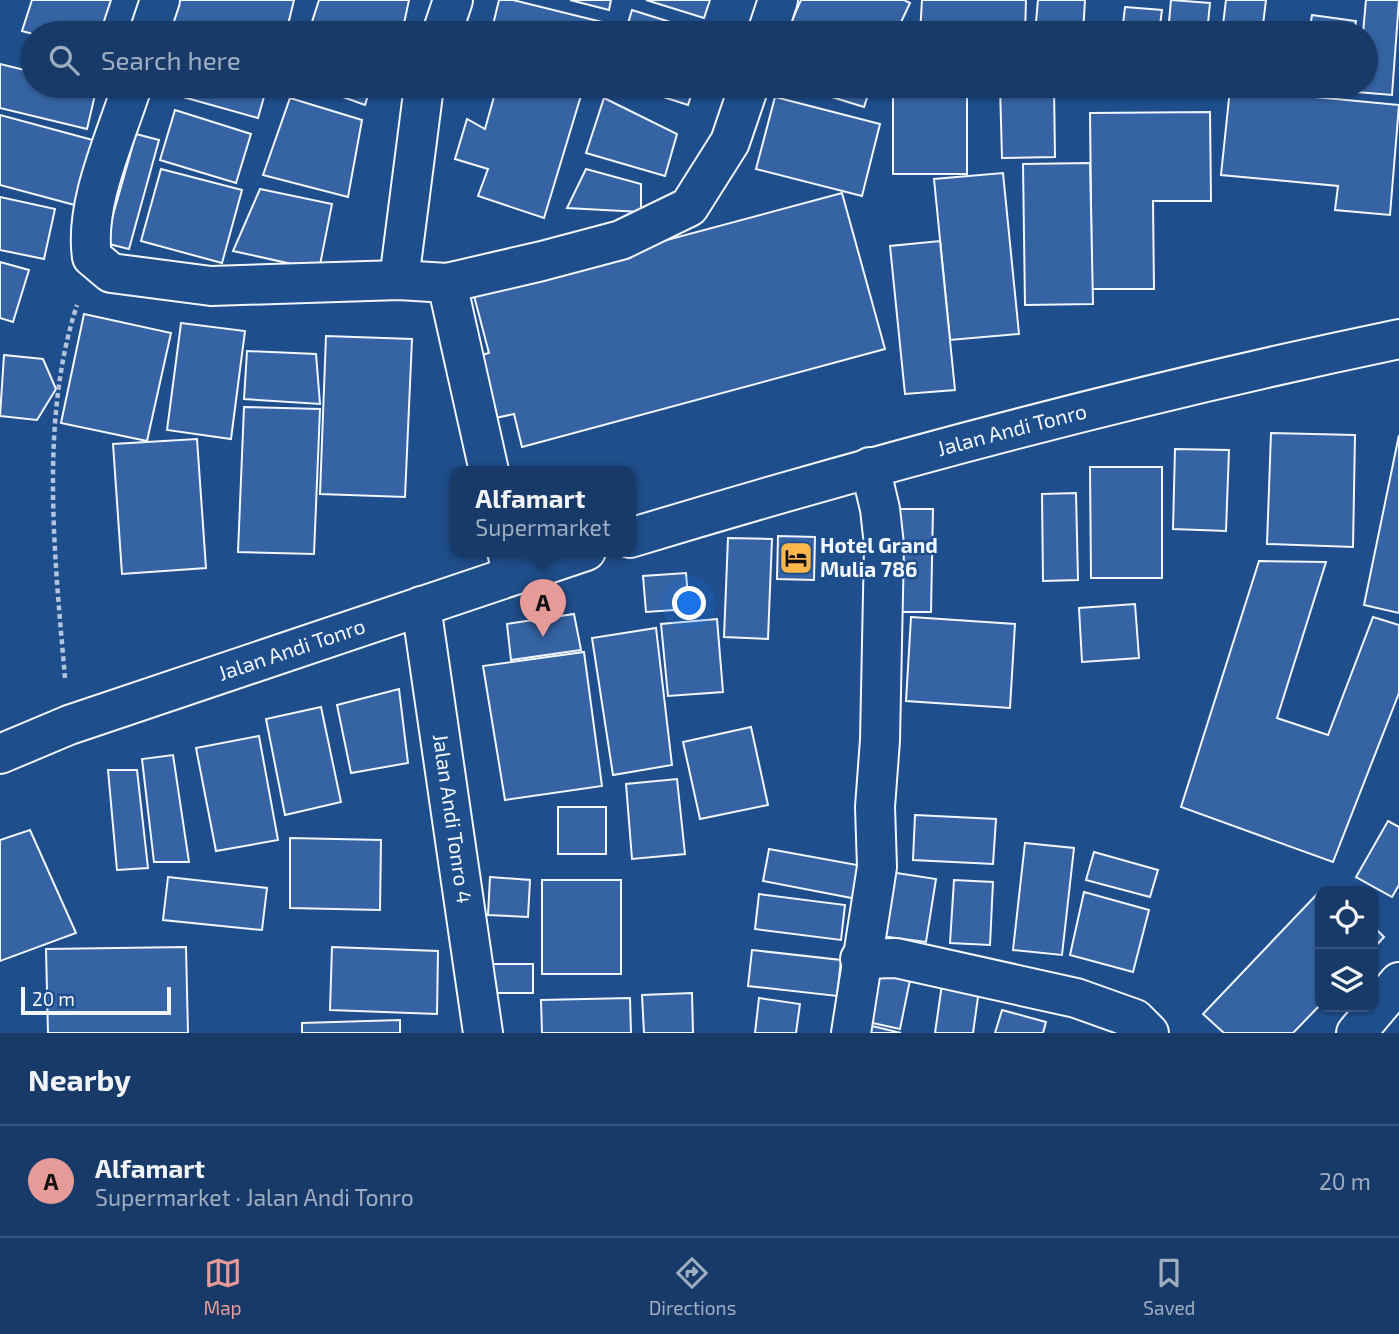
<!DOCTYPE html>
<html lang="en">
<head>
<meta charset="utf-8">
<style>
	body { margin:0; font-family:"Exo 2",sans-serif; background:#20416f; color:#f1f3f6 }
	.controls { position:absolute; right:21px; bottom:21px; display:grid; overflow:hidden; border-radius:14px; box-shadow:0 2px 5px #0004 }
	.controls button { width:63px; height:63px; display:grid; place-items:center; padding:0; border:0; border-bottom:2px solid #36547d; background:#173a69; color:#f1f3f6; font:35px sans-serif }
	.scale { position:absolute; left:21px; bottom:18px; width:150px; box-sizing:border-box; padding-left:7px; border:4px solid #f2f6ff; border-top:0; font-size:19px; line-height:24px; white-space:nowrap; color:#f2f6ff; -webkit-text-stroke:5px #1f4e8c; paint-order:stroke }
	.you { position:absolute; left:690px; top:604px; width:24px; height:24px; margin:-18px; border:5px solid #fff; border-radius:50%; background:#1a73e8; box-shadow:0 0 0 10px #1a73e833 }
	.badge { display:grid; place-items:center; width:46px; height:46px; border-radius:50%; background:#e69b98; color:#111; font-size:23px; font-weight:700 }
	.pin { position:absolute; translate:-50% -58px; filter:drop-shadow(0 2px 4px #0008) }
	.pin::after { content:''; position:absolute; top:37px; width:24px; height:21px; background:inherit; clip-path:polygon(0 0,100% 0,50% 100%) }
	.popup { position:absolute; left:450px; top:466px; width:186px; height:91px; box-sizing:border-box; display:grid; place-content:center; border-radius:14px; background:#173a69; filter:drop-shadow(0 2px 5px #0005); font-size:23px; white-space:nowrap; color:#9eadc0 }
	.popup b { font-size:26px; color:#f1f3f6 }
	.popup::after { content:''; position:absolute; left:50%; top:100%; margin-left:-14px; border:14px solid transparent; border-top-color:#173a69 }
	.list { margin:0; padding:0; list-style:none }
	h2 { display:flex; justify-content:space-between; align-items:center; height:91px; margin:0; padding:0 28px; font-size:30px }
	h2 small { font-size:23px; font-weight:400; color:#9eadc0 }
	.list li { display:grid; grid-template-columns:46px 1fr auto; gap:21px; align-items:center; box-sizing:border-box; height:112px; padding:0 28px; border-top:2px solid #36547d }
	.list b { display:block; font-size:26px; white-space:nowrap }
	.list p { margin:0; font-size:23px; white-space:nowrap; color:#9eadc0 }
	.list em { font-size:23px; font-style:normal; color:#9eadc0 }
	.icon { flex:none; width:38px; height:38px; fill:none; stroke:currentColor; stroke-width:2; stroke-linecap:round; stroke-linejoin:round }
	.map { position:relative; flex:none; width:1399px; height:1033px; overflow:hidden }
	.search { position:absolute; background:#173a69; box-shadow:0 2px 5px #0004; left:21px; right:21px; top:21px; height:77px; display:flex; align-items:center; gap:18px; box-sizing:border-box; padding:0 24px; border-radius:38px; color:#9eadc0; font-size:26px }
	.sheet { height:203px; background:#173a69 }
	nav { display:flex; justify-content:space-around; align-items:center; box-sizing:border-box; height:98px; border-top:2px solid #36547d; background:#173a69; font-size:19px; color:#9eadc0 }
	nav a { display:grid; justify-items:center; gap:4px }
	nav .on { color:#e69b98 }
	.map>svg:first-child { display:block }
	.building { fill:#3563a3; stroke:#f2f6ff; stroke-width:2 }
	.lines { fill:none; stroke-linecap:round; stroke-linejoin:round }
	.minor-casing { stroke:#f2f6ff; stroke-width:42 }
	.major-casing { stroke:#f2f6ff; stroke-width:42 }
	.path { stroke:#b3c4dc; stroke-width:4.5; stroke-dasharray:5 3.5; stroke-linecap:butt }
	.minor { stroke:#1f4e8c; stroke-width:38 }
	.major { stroke:#1f4e8c; stroke-width:38 }
	.labels { text-anchor:middle; stroke-width:5; stroke-linejoin:round; paint-order:stroke }
	.street-label { font-size:21px; fill:#f2f6ff; stroke:#1f4e8c }
	.poi-label { font-size:21px; font-weight:bold; fill:#f2f6ff; stroke:#1f4e8c; text-anchor:start }
</style>
</head>
<body>
<div class="map">
<svg width="1399" height="1033" viewBox="0 0 1399 1033">
	<rect width="100%" height="100%" fill="#1f4e8c"/>
	<g class="building">
		<polygon points="32,0 111,0 100,33 33,34 22,31"/>
		<polygon points="176,0 294,0 286,33 197,33 169,27"/>
		<polygon points="319,0 409,0 402,33 352,33 311,25"/>
		<polygon points="499,0 513,0 610,24 607,33 491,33"/>
		<polygon points="570,0 611,0 609,10"/>
		<polygon points="646,0 710,0 704,18"/>
		<polygon points="801,0 904,0 910,3 896,33 804,33 789,27"/>
		<polygon points="922,0 1026,0 1025,33 920,33"/>
		<polygon points="1038,0 1085,0 1083,33 1035,33"/>
		<polygon points="1171,0 1210,3 1207,33 1168,33"/>
		<polygon points="1226,0 1266,0 1262,33 1222,33"/>
		<polygon points="1366,0 1399,0 1392,95 1357,92 1357,86 1366,86 1366,33 1363,33"/>
		<polygon points="1125,7 1162,10 1159,33 1122,33"/>
		<polygon points="632,10 705,33 625,33"/>
		<polygon points="1312,15 1356,21 1354,33 1309,33"/>
		<polygon points="0,64 33,72 33,86 97,86 87,129 0,108"/>
		<polygon points="187,86 267,86 258,118 183,97"/>
		<polygon points="312,86 371,86 365,105"/>
		<polygon points="497,86 568,86 583,89 544,218 478,196 488,169 455,159 467,119 485,129"/>
		<polygon points="629,86 694,86 688,105"/>
		<polygon points="796,86 871,86 864,107"/>
		<rect x="893" y="86" width="74" height="88"/>
		<polygon points="1000,86 1054,86 1055,157 1002,158"/>
		<polygon points="1230,89 1399,105 1390,215 1335,210 1338,186 1221,175"/>
		<polygon points="775,97 880,124 862,196 756,169"/>
		<polygon points="290,98 362,120 348,197 263,175"/>
		<polygon points="604,98 677,134 665,176 586,153"/>
		<polygon points="175,110 251,134 236,183 160,160"/>
		<polygon points="1210,112 1211,201 1153,201 1154,289 1092,289 1090,113"/>
		<polygon points="0,115 100,142 82,207 0,185"/>
		<polygon points="136,134 159,140 129,249 105,243"/>
		<polygon points="1090,163 1093,304 1025,305 1023,164"/>
		<polygon points="161,169 242,190 222,263 141,241"/>
		<polygon points="586,169 641,184 641,212 567,208"/>
		<polygon points="1003,173 1019,334 950,340 934,179"/>
		<polygon points="260,189 332,204 319,270 233,251"/>
		<polygon points="842,193 885,349 522,447 514,414 491,419 473,357 489,353 473,292"/>
		<polygon points="0,197 55,209 44,259 0,250"/>
		<polygon points="940,241 955,390 905,394 890,246"/>
		<polygon points="0,262 29,270 13,322 0,318"/>
		<polygon points="84,314 171,333 147,441 61,423"/>
		<polygon points="181,323 245,331 231,439 167,430"/>
		<polygon points="326,336 412,339 405,497 320,494"/>
		<polygon points="247,351 316,354 320,404 244,399"/>
		<polygon points="4,355 43,359 56,389 37,420 0,416"/>
		<polygon points="244,407 320,409 314,554 238,552"/>
		<polygon points="1271,433 1355,435 1353,547 1267,544"/>
		<polygon points="1399,435 1399,613 1364,605"/>
		<polygon points="197,439 206,568 122,574 113,444"/>
		<polygon points="1175,449 1229,450 1226,531 1173,529"/>
		<polygon points="1090,467 1162,467 1162,578 1091,578"/>
		<polygon points="1076,493 1078,580 1043,581 1042,494"/>
		<polygon points="898,509 933,509 931,612 896,612"/>
		<polygon points="778,536 815,537 814,580 777,579"/>
		<polygon points="728,538 772,539 768,639 724,637"/>
		<polygon points="1259,561 1326,562 1277,718 1328,735 1373,617 1399,625 1399,693 1333,862 1181,807"/>
		<polygon points="686,573 689,609 646,612 643,576"/>
		<polygon points="1135,604 1139,658 1082,662 1079,608"/>
		<polygon points="574,614 581,650 511,660 507,624"/>
		<polygon points="911,617 1015,624 1010,708 906,701"/>
		<polygon points="717,619 723,692 668,696 661,624"/>
		<polygon points="656,628 672,765 613,775 592,638"/>
		<polygon points="584,652 602,786 505,800 483,666"/>
		<polygon points="399,689 408,763 351,773 337,705"/>
		<polygon points="321,707 341,802 285,815 266,719"/>
		<polygon points="751,727 768,805 700,819 683,742"/>
		<polygon points="259,736 278,840 216,851 196,748"/>
		<polygon points="173,755 189,862 154,862 142,759"/>
		<polygon points="108,770 137,770 148,868 117,870"/>
		<polygon points="677,779 685,854 632,859 626,784"/>
		<rect x="558" y="807" width="48" height="47"/>
		<polygon points="915,815 996,819 993,864 913,860"/>
		<polygon points="1388,821 1399,827 1399,885 1392,897 1356,877"/>
		<polygon points="30,830 76,933 0,961 0,840"/>
		<polygon points="290,838 381,840 380,910 290,908"/>
		<polygon points="1025,843 1074,848 1062,955 1013,950"/>
		<polygon points="769,849 868,867 862,900 763,881"/>
		<polygon points="1094,852 1158,870 1150,897 1086,880"/>
		<polygon points="890,872 936,879 926,942 881,936"/>
		<polygon points="168,877 267,888 262,930 163,920"/>
		<polygon points="490,877 530,880 528,917 488,915"/>
		<rect x="542" y="880" width="79" height="94"/>
		<polygon points="954,880 993,882 990,945 950,943"/>
		<polygon points="1320,891 1320,1005 1293,1033 1224,1033 1203,1014"/>
		<polygon points="1084,892 1149,910 1133,972 1070,955"/>
		<polygon points="759,894 845,905 841,940 755,929"/>
		<polygon points="1373,926 1384,937 1373,949"/>
		<polygon points="186,947 188,1033 48,1033 46,949"/>
		<polygon points="332,947 438,951 437,1014 330,1010"/>
		<polygon points="752,950 841,960 837,996 748,986"/>
		<rect x="488" y="964" width="45" height="29"/>
		<polygon points="880,964 912,970 900,1029 868,1022"/>
		<polygon points="942,984 979,990 973,1033 935,1033"/>
		<polygon points="692,993 693,1033 644,1033 642,995"/>
		<polygon points="630,998 631,1033 542,1033 541,1000"/>
		<polygon points="759,998 800,1004 796,1033 755,1033"/>
		<polygon points="1002,1010 1046,1022 1043,1033 995,1033"/>
		<polygon points="400,1020 400,1033 302,1033 302,1023"/>
		<polygon points="868,1025 901,1033 866,1033"/>
	</g>
	<g class="lines">
		<defs>
			<g id="minor">
				<polyline points="149,33 160,0"/>
				<polyline points="442,33 453,0"/>
				<polyline points="767,33 778,0"/>
				<path d="M132,86C116,137 84,204 92,257L111,273L211,286L399,280L447,283L542,261L621,240L689,207L730,142L749,86"/>
				<polyline points="399,280 424,86"/>
				<polyline points="447,283 489,471"/>
				<polyline points="507,551 512,574"/>
				<path id="s1" d="M421,606L483,1033"/>
				<polyline points="860,959 896,958 1076,998 1135,1019 1149,1033"/>
				<polyline points="851,1033 877,867 875,807 880,740 884,545 880,509 870,467"/>
				<polyline points="1356,1033 1399,982"/>
			</g>
			<g id="major">
				<path id="s2" d="M630,538C884,461 1140,393 1399,339"/>
				<path id="s3" d="M0,754L69,725L586,551"/>
			</g>
		</defs>
		<use href="#minor" class="minor-casing"/>
		<use href="#major" class="major-casing"/>
		<path class="path" d="M65,678C55,560 39,420 77,305"/>
		<use href="#minor" class="minor"/>
		<use href="#major" class="major"/>
	</g>
	<defs>
		<symbol id="hotel-square" viewBox="-11 -11 22 22"><rect x="-9" y="-9" width="18" height="18" rx="4" fill="#ffb74d" stroke="#1f4e8c"/><path d="M-6-4.5h1.5V1H6V5H4.5V3h-9V5H-6ZM-4 0a1.8 1.8 0 1 1 3.6 0ZM.5 0V-2.5h3Q6-2.5 6 0Z" fill="#111"/></symbol>
	</defs>
	<g fill-rule="evenodd">
		<use href="#hotel-square" x="777" y="539" width="38" height="38"/>
	</g>
	<g class="labels">
		<g class="street-label">
			<text dy="7" stroke="none"><textPath href="#s2" startOffset="397">Jalan Andi Tonro</textPath></text>
			<text dy="7" stroke="none"><textPath href="#s3" startOffset="310">Jalan Andi Tonro</textPath></text>
			<text dy="7" stroke="none"><textPath href="#s1" startOffset="215">Jalan Andi Tonro 4</textPath></text>
		</g>
		<g class="poi-label">
			<text x="820" y="553">Hotel Grand<tspan x="820" dy="24">Mulia 786</tspan></text>
		</g>
	</g>
</svg>
<div class="controls">
<button><svg class="icon" aria-label="locate" viewBox="0 0 24 24"><circle cx="12" cy="12" r="6"/><path d="M12 2v4M12 18v4M2 12h4M18 12h4"/></svg></button>
<button><svg class="icon" aria-label="layers" viewBox="0 0 24 24"><path d="M12 4l9 5-9 5-9-5zM3 14l9 5 9-5"/></svg></button>
</div>
<div class="scale">20 m</div>
<div class="you"></div>
<div class="pin badge" style="left:543px;top:637px">A</div>
<div class="popup"><b>Alfamart</b>Supermarket</div>
<div class="search"><svg class="icon" aria-label="search" viewBox="0 0 24 24"><circle cx="10" cy="10" r="6"/><path d="M15 15l6 6"/></svg>Search here</div>
</div>
<section class="sheet">
<h2>Nearby<small></small></h2>
<ul class="list">
<li><span class="badge">A</span><div><b>Alfamart</b><p>Supermarket · Jalan Andi Tonro</p></div><em>20 m</em></li>
</ul>
</section>
<nav>
<a class="on"><svg class="icon" aria-label="map" viewBox="0 0 24 24"><path d="M3 6l6-2 6 2 6-2v14l-6 2-6-2-6 2zM9 4v14M15 6v14"/></svg>Map</a>
<a><svg class="icon" aria-label="directions" viewBox="0 0 24 24"><path d="M12 3l9 9-9 9-9-9zM9 14v-3h6M13 9l2 2-2 2"/></svg>Directions</a>
<a><svg class="icon" aria-label="saved" viewBox="0 0 24 24"><path d="M7 4h10v16l-5-4-5 4z"/></svg>Saved</a>
</nav>
</body>
</html>
